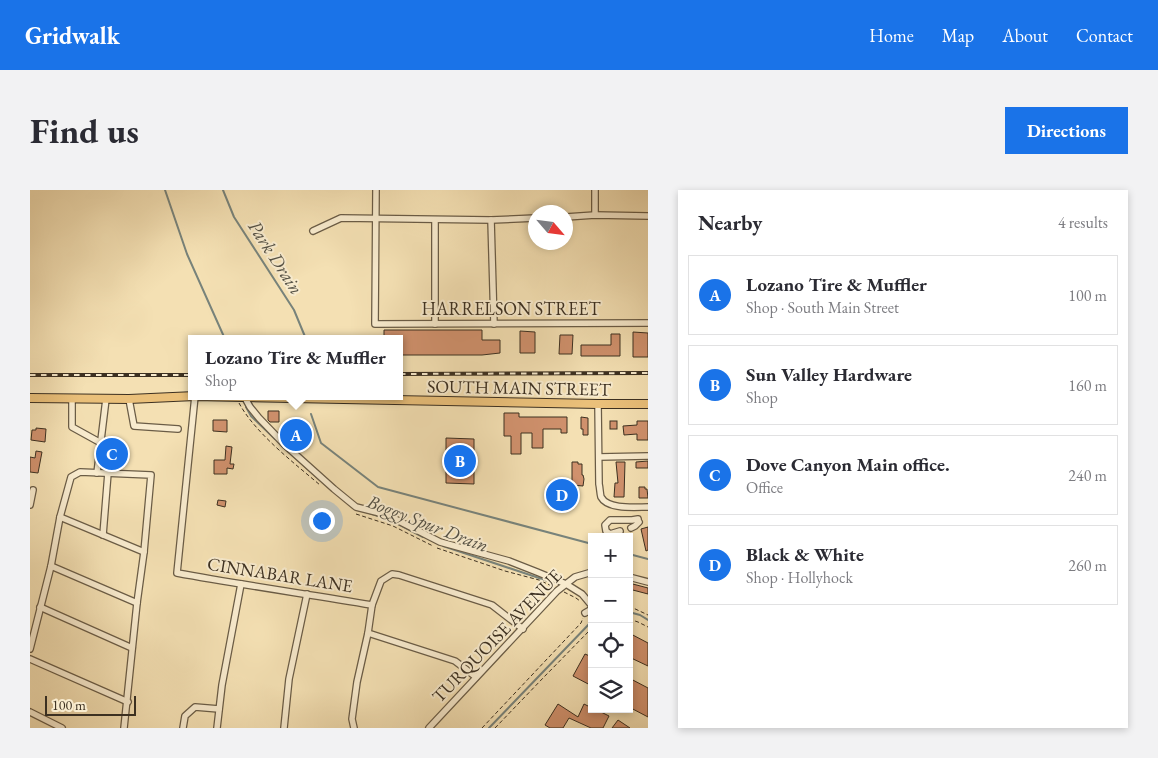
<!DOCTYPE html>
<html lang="en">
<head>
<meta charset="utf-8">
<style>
	body { margin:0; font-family:"EB Garamond",serif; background:#f2f2f3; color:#2b2b33 }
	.controls { position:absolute; right:15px; bottom:15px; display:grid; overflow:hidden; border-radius:0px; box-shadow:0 2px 8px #0003 }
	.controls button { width:45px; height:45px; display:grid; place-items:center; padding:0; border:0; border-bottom:1px solid #e1e1e2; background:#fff; color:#2b2b33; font:25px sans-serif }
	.compass { position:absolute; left:498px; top:15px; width:45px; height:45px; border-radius:50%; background:#fff; box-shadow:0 2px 8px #0003; rotate:118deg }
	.scale { position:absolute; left:15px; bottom:12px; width:91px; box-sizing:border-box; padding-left:5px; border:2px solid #3c3021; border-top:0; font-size:14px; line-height:18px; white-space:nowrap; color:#3c3021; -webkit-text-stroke:4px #f8ebce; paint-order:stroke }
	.you { position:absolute; left:291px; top:330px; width:18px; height:18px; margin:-12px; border:4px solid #fff; border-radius:50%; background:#1a73e8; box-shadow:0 0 0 8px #1a73e833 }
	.badge { display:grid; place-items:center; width:32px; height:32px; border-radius:50%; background:#1a73e8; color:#fff; font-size:16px; font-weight:700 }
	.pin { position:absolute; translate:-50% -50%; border:2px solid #fff; box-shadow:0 1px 5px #0006 }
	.popup { position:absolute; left:158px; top:145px; width:215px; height:65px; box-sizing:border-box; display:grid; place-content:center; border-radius:0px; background:#fff; filter:drop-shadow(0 1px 4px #0005); font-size:16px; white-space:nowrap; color:#7c7c81 }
	.popup b { font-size:19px; color:#2b2b33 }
	.popup::after { content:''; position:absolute; left:50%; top:100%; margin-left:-10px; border:10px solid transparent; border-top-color:#fff }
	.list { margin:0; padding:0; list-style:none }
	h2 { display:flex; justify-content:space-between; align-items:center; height:65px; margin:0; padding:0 20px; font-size:21px }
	h2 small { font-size:16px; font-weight:400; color:#7c7c81 }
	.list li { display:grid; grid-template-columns:32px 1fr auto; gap:15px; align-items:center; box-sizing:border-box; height:80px; margin:0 10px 10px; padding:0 10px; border:1px solid #e1e1e2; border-radius:0px }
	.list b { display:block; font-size:19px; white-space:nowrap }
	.list p { margin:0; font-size:16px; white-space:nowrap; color:#7c7c81 }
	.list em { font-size:16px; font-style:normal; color:#7c7c81 }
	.icon { flex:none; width:28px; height:28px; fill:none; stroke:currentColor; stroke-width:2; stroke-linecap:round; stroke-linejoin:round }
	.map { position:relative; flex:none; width:618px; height:538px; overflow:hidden; border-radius:0px }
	header { display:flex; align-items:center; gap:30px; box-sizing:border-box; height:70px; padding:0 25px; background:#1a73e8; color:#fff }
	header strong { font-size:24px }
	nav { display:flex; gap:28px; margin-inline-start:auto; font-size:18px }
	.intro { display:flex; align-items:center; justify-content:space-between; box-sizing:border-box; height:120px; padding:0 30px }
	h1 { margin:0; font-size:35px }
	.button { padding:12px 22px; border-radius:0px; background:#1a73e8; color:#fff; font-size:18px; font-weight:700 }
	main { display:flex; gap:30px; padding:0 30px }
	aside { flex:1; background:#fff; border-radius:0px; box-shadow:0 2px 8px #0003 }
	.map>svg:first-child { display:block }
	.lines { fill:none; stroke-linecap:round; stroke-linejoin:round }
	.stream { stroke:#78837b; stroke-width:2 }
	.building { fill:#d0916d; stroke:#3c3021 }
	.minor-casing { stroke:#6a5c46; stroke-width:8 }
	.major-casing { stroke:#3c3021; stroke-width:10 }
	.path { stroke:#3c3021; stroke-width:1; stroke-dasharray:4 2.5; stroke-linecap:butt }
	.minor { stroke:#f8ebce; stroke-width:5.5 }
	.major { stroke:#eac07a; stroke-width:8 }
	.rail-casing { stroke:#3c3021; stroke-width:4 }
	.rail { stroke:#f8ebce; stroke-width:2; stroke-dasharray:5.5; stroke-linecap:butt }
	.labels { text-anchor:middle; stroke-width:4; stroke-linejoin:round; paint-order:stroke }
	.street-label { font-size:18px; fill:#3c3021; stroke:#f8ebce }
	.water-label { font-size:19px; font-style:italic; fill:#555246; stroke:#f8ebce }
</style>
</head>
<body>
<header>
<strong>Gridwalk</strong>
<nav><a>Home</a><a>Map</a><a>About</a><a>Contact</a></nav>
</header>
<div class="intro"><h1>Find us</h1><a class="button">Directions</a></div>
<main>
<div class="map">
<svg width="618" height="538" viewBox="0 0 618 538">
	<rect width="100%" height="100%" fill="#f4e0b3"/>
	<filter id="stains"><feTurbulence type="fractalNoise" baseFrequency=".004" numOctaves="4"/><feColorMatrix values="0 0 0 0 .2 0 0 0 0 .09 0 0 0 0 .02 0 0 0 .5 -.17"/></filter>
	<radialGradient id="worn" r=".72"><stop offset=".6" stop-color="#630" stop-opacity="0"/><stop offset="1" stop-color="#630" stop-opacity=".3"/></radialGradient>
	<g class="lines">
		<g class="stream">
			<polyline points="135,0 157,64 195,149"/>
			<polyline points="193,0 204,27 264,120 276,149"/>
			<polyline points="216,217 221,226 245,249"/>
			<polyline points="281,224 291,253 348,297 562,354"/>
			<polyline points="261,264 291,291"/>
			<polyline points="336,322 348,326"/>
			<polyline points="368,334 393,347"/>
			<polyline points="413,356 518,391"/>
			<polyline points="599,364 618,369"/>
			<polyline points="599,422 610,425 618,430"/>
			<polyline points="459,538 562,431"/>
		</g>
	</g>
	<g class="building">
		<polygon points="354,140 452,140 452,150 470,150 470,163 452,165 370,165 370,149 354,149"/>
		<polygon points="490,141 505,142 505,163 490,163"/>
		<polygon points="603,142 618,143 618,167 603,167"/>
		<polygon points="581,144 590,144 590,166 551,166 551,155 581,155"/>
		<polygon points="530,145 543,145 542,164 529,164"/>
		<polygon points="238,221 249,221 249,232 240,232 238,230"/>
		<polygon points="474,223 489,223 489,227 537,227 537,243 531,243 531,239 513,239 513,258 502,258 502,243 491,243 491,264 481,264 481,246 474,246"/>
		<polygon points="551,227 558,228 558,245 553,245 553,239 551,239"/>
		<polygon points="183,230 197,230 197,242 183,241"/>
		<rect x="580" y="231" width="7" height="8"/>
		<polygon points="607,231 618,231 618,250 607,250 607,244 594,245 593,236 607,235"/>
		<polygon points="6,238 16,239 15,252 1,250 2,240 6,240"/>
		<polygon points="267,238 270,246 263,248 260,241"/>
		<polygon points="416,248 444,249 444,294 416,293"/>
		<polygon points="196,256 202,257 200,274 204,274 203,279 197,278 197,284 184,284 184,270 195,270"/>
		<polygon points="6,261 12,262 8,283 0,282 0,267 5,268"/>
		<rect x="78" y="261" width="8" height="11"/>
		<polygon points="618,271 618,278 606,278 606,272"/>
		<polygon points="542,272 548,272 548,274 552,274 552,285 553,285 554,289 553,296 542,295"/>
		<polygon points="586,272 595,272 594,307 584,307 585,293 588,293"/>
		<polygon points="609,297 615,297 615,299 617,299 618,308 609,308"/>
		<polygon points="529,300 537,301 536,310 528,310"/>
		<polygon points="188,310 196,311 195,317 187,315"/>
		<polygon points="618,337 618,360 616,361 611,339"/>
		<polygon points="599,393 618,398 618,404 599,399"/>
		<polygon points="599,443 618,453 618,476 599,467"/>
		<polygon points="555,464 562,467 562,496 543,486"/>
		<polygon points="599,488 618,498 618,527 599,517"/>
		<polygon points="528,514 548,527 554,514 562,518 562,519 565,519 579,526 573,538 561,538 539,528 533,538 520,538 515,535"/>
		<polygon points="588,530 600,538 582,538"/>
	</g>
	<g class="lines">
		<defs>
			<g id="minor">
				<polyline points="346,0 345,134 618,133"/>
				<polyline points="565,25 565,0"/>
				<polyline points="536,27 565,25 618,26"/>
				<polyline points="461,30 464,134"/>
				<polyline points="283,41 311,28 461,30 506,28"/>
				<polyline points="405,134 405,30"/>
				<path d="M165,206L147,383C212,395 277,404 342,415"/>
				<polyline points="42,208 42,237 71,253"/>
				<polyline points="215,208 220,217 229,228 255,255 304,299 326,317 346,322 365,329 410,352 479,371 507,382 536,394 552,404 562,416"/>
				<polyline points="99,209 104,236 148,239"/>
				<path d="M568,214L569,294C570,298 570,304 571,307C578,320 606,317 618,317"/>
				<polyline points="569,267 618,266"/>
				<polyline points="67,283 76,209"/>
				<polyline points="0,315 3,300"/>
				<polyline points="30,327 114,362"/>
				<polyline points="601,338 605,336 609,332"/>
				<polyline points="590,341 580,344 576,341 575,335 580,330 602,330 608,329"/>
				<polyline points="73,345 78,283"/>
				<polyline points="21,376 107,413"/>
				<polyline points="599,387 618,392"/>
				<polyline points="10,417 102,458"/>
				<polyline points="555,423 562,419"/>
				<polyline points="338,443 425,471 446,487"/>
				<polyline points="0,459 21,376 30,327 41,287 50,282 121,285 114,362 107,413 94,538"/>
				<polyline points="0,469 98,512"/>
				<polyline points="0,522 32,538"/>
				<polyline points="153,538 155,526 165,517 189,519"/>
				<polyline points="187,538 192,495 211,394"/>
				<polyline points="254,538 259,489 277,404"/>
				<polyline points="324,538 322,529 327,492 338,443 342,415 351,391 362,384 369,385 462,415 493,439"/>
				<polyline points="399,538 527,401 545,387 562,382"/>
			</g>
			<polyline id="major" points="0,208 99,209 165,206 568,214 618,214"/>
		</defs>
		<use href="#minor" class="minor-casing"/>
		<use href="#major" class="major-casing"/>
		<g class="path">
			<path d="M209,213C225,243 264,273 290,295"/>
			<polyline points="326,324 363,336 403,356"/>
			<polyline points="407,358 475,381 509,390 524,397"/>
			<polyline points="534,402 546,408 550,411"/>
			<polyline points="599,416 618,425"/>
			<polyline points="599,429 608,432 618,437"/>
			<polyline points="452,538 551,433 553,428"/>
			<polyline points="465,538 514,487 562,438"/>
		</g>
		<use href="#minor" class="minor"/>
		<use href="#major" class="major"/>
		<defs>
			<g id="rail">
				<polyline points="370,184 618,183"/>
				<polyline points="0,185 162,185"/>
			</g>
		</defs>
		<use href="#rail" class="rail-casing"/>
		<use href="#rail" class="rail"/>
	</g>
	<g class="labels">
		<g class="street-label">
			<text x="481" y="125">HARRELSON STREET</text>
			<text transform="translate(489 198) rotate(1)" y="6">SOUTH MAIN STREET</text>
			<text transform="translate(250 385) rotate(9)" y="6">CINNABAR LANE</text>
			<text transform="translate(467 446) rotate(-46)" y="6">TURQUOISE AVENUE</text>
		</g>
		<g class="water-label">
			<text transform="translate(246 67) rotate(57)" y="7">Park Drain</text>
			<text transform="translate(398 333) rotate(21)" y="7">Boggy Spur Drain</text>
		</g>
	</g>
	<rect width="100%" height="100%" filter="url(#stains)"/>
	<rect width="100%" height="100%" fill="url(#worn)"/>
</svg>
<div class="controls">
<button>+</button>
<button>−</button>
<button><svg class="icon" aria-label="locate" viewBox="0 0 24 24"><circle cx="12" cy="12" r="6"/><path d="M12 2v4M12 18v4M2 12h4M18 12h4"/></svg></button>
<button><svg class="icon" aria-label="layers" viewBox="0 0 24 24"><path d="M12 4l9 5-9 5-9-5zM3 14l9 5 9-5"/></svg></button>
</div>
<svg class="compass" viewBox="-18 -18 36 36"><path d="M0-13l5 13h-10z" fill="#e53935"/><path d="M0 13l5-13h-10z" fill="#7c7c81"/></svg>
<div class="scale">100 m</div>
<div class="you"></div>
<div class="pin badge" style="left:266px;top:245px">A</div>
<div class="popup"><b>Lozano Tire &amp; Muffler</b>Shop</div>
<div class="pin badge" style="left:430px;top:271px">B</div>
<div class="pin badge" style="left:82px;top:264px">C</div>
<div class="pin badge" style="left:532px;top:305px">D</div>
</div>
<aside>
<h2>Nearby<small>4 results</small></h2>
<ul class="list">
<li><span class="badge">A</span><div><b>Lozano Tire &amp; Muffler</b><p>Shop · South Main Street</p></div><em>100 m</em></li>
<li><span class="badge">B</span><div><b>Sun Valley Hardware</b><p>Shop</p></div><em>160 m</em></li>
<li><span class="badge">C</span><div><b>Dove Canyon Main office.</b><p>Office</p></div><em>240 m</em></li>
<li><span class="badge">D</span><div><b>Black &amp; White</b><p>Shop · Hollyhock</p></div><em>260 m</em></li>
</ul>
</aside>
</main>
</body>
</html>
